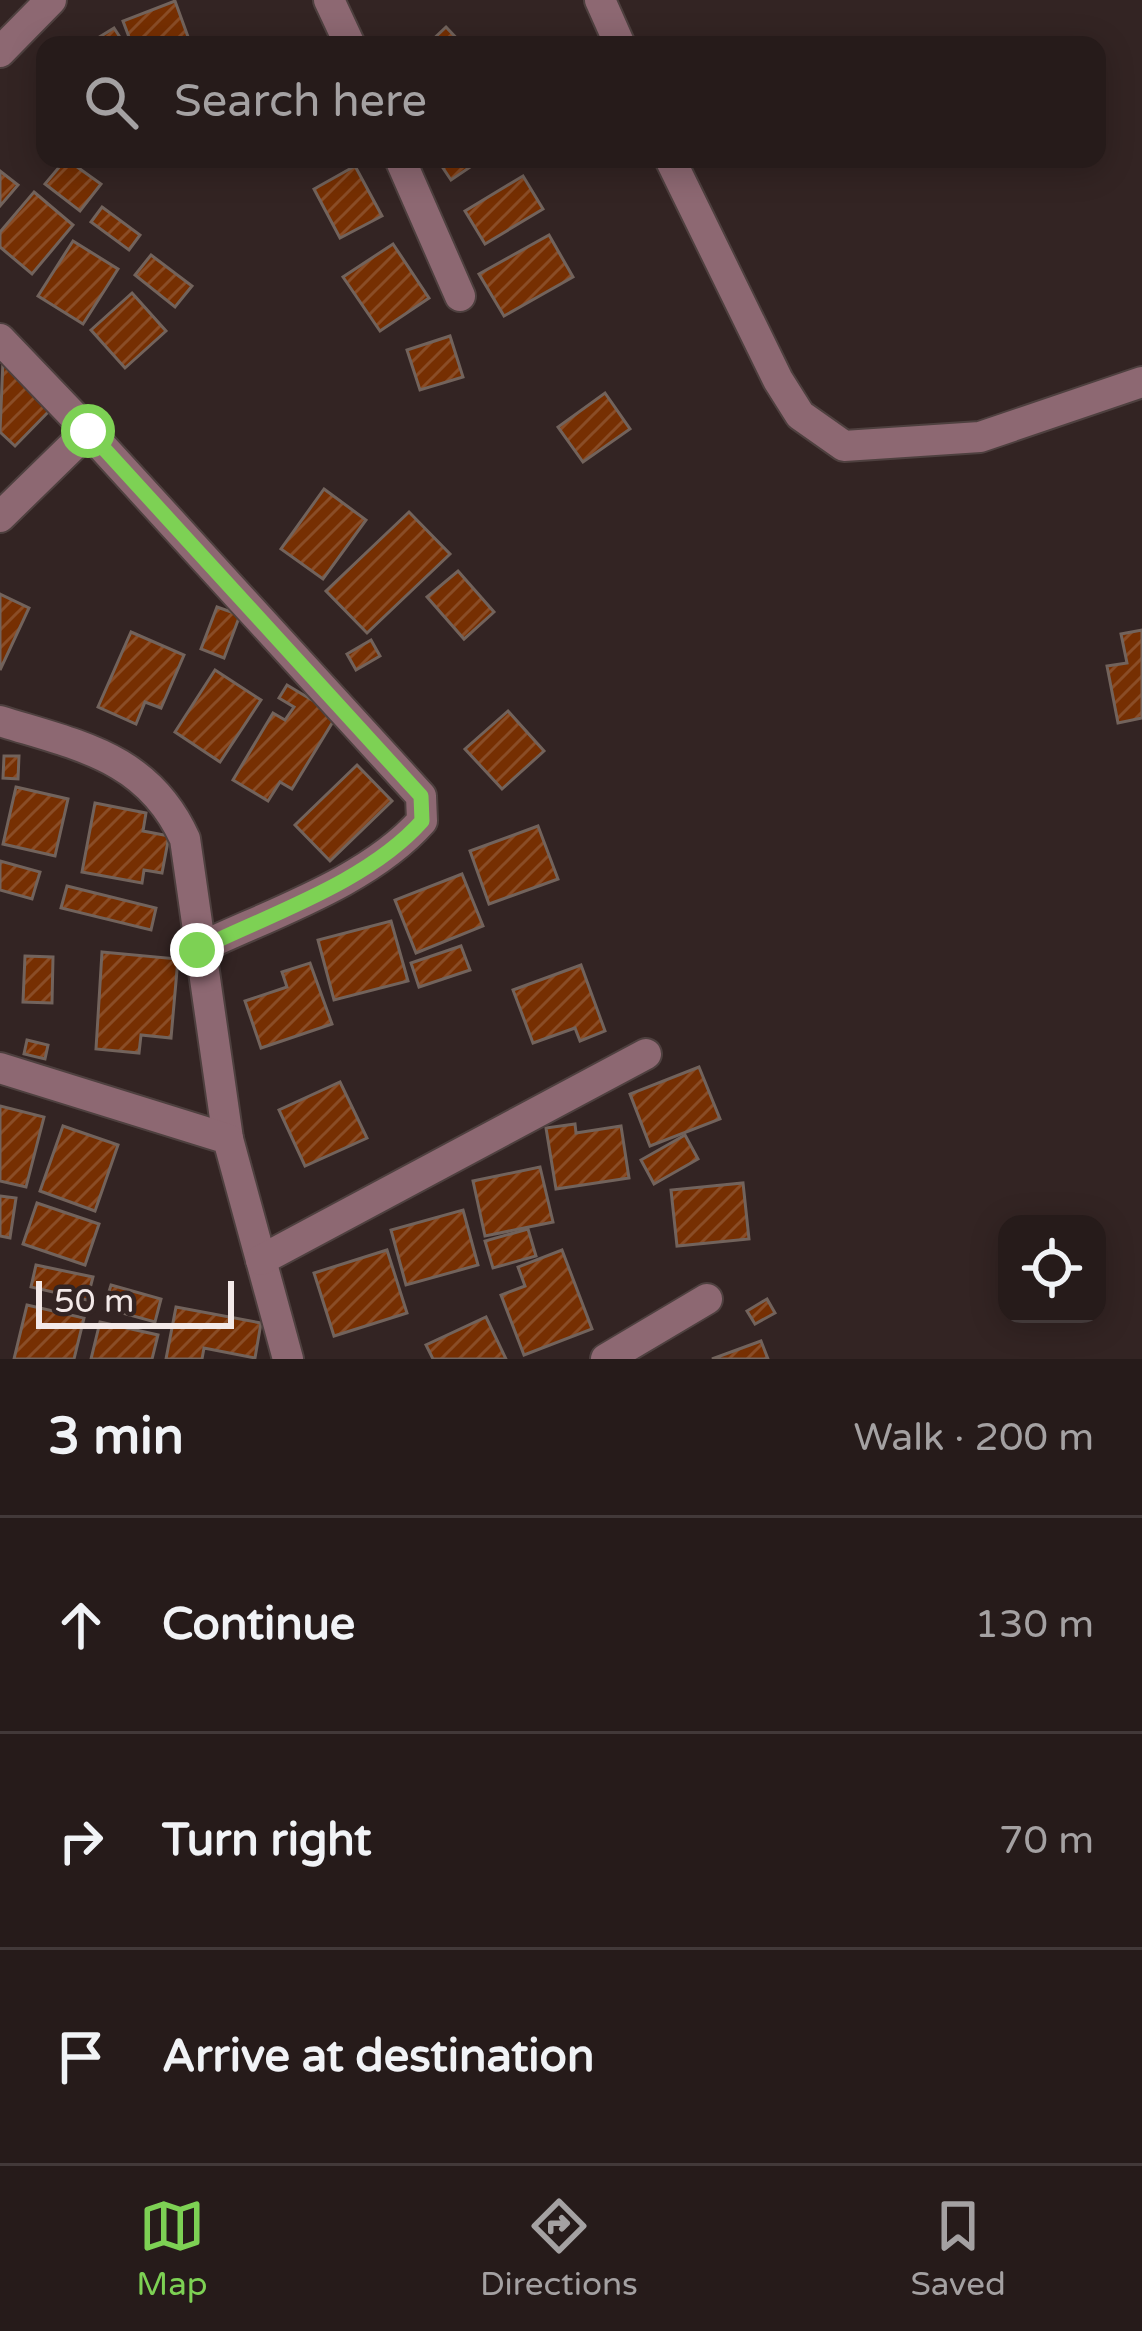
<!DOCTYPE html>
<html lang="en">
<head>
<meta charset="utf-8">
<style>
	body { margin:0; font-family:"Varela Round",sans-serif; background:#322827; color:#f1f3f6 }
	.controls { position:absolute; right:36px; bottom:36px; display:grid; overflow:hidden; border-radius:24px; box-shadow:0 6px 30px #0003 }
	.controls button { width:108px; height:108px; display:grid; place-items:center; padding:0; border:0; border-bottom:3px solid #423939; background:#261b1a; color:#f1f3f6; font:60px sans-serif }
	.scale { position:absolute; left:36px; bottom:30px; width:198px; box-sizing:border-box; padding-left:12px; border:6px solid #f3e9e8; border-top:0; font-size:33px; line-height:42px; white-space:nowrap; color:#f3e9e8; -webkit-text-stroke:9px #332423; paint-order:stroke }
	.stop { position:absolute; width:36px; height:36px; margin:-27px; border:9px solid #7dd154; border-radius:50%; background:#fff }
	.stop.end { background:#7dd154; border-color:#fff; box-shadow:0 3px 12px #0008 }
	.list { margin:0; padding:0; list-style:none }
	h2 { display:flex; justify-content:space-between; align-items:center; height:156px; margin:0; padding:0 48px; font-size:51px }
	h2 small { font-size:39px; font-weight:400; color:#a4a1a2 }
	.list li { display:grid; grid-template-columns:78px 1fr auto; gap:36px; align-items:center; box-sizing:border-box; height:216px; padding:0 48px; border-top:3px solid #423939 }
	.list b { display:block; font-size:45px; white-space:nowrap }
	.list em { font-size:39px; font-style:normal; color:#a4a1a2 }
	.icon { flex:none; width:66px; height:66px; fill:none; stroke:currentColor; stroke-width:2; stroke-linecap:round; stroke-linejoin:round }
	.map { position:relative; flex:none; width:1142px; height:1359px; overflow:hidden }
	.search { position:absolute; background:#261b1a; box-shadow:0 6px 30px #0003; left:36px; right:36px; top:36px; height:132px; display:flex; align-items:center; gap:30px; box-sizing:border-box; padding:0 42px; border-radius:24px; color:#a4a1a2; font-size:45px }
	.sheet { height:804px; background:#261b1a }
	nav { display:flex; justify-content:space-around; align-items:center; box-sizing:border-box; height:168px; border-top:3px solid #423939; background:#261b1a; font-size:33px; color:#a4a1a2 }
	nav a { display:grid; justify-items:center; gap:6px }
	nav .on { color:#7dd154 }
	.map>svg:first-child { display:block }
	.building { fill:url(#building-hatch); stroke:#72635c; stroke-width:3 }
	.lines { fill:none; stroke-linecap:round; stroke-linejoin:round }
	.minor-casing { stroke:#4e403f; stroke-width:34 }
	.minor { stroke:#8d6872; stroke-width:30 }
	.route { stroke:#7dd154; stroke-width:15 }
</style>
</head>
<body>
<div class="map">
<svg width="1142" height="1359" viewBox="0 0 1142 1359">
	<defs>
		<pattern id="building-hatch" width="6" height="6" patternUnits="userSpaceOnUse" patternTransform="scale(3)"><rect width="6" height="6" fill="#762f02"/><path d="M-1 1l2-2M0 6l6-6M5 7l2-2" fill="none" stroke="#8a4d27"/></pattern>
	</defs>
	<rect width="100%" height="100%" fill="#332423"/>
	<g class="building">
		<polygon points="175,1 191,45 132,45 123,21"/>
		<polygon points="446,27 463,45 427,45"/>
		<polygon points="114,28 125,45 96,45 93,41"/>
		<polygon points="66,159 101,184 80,211 45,184"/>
		<polygon points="437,159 482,159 451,180"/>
		<polygon points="355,166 382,216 340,238 314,189"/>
		<polygon points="0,171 18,185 0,206"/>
		<polygon points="523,176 543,209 485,244 465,211"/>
		<polygon points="34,192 73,225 32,274 0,247 0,232"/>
		<polygon points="102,207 140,235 129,250 91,222"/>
		<polygon points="549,235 573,277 504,316 479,274"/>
		<polygon points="73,241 118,269 83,324 38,296"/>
		<polygon points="393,244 429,298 380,331 343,277"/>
		<polygon points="151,255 192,286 175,307 135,275"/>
		<polygon points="132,293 166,331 125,368 91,330"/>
		<polygon points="450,336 463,377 420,390 407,350"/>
		<polygon points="3,360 52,408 15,446 0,432"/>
		<polygon points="605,393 630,429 583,462 558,427"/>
		<polygon points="324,489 366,520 323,579 281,549"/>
		<polygon points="409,512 450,554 367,633 326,591"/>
		<polygon points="458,571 494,612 464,639 427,597"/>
		<polygon points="0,594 29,608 0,670"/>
		<polygon points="217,607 240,615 224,658 201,649"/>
		<polygon points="1142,630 1142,718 1118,723 1107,666 1127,663 1121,634"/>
		<polygon points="131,632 184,655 161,708 145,702 136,724 98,707"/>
		<polygon points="371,640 380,656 356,670 347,654"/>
		<polygon points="215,670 261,700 220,762 175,732"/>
		<polygon points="287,685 337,715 292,789 280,782 268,801 233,780 273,713 285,720 294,707 279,698"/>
		<polygon points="508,711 544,751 502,789 465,749"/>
		<polygon points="4,756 19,756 18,779 3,778"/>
		<polygon points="357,765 392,801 330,861 295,825"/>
		<polygon points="16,787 68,799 55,856 3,844"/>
		<polygon points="95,803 146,813 143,831 169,836 162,873 144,870 142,883 82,872"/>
		<polygon points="538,826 558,879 489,904 470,851"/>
		<polygon points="0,861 40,872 32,899 0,890"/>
		<polygon points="462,874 483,926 416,953 395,900"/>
		<polygon points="67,886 156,908 151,930 61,908"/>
		<polygon points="391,921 408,981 334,1000 318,940"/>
		<polygon points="461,946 470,970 419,987 411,963"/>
		<polygon points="102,952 178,959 171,1038 141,1035 139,1053 96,1049"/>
		<polygon points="25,956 53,957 52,1003 23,1002"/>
		<polygon points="310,963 332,1024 261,1048 245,1001 287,987 282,972"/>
		<polygon points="581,965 605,1031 580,1041 575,1028 533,1043 513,990"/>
		<polygon points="27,1040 48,1045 45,1059 24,1054"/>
		<polygon points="699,1067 720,1119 650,1146 630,1094"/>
		<polygon points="340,1082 367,1138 305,1166 279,1110"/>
		<polygon points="0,1106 44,1117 26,1187 0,1181"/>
		<polygon points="575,1124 576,1133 621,1126 629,1178 556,1189 546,1128"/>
		<polygon points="63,1126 118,1145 95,1211 40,1191"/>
		<polygon points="685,1135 698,1159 654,1184 641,1160"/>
		<polygon points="540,1167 553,1222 485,1236 473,1181"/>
		<polygon points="743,1183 749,1239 677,1246 671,1190"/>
		<polygon points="0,1196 16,1198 10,1238 0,1236"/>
		<polygon points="37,1203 99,1224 85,1265 23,1244"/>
		<polygon points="463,1210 478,1265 406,1285 391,1230"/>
		<polygon points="528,1229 536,1256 493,1268 485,1241"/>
		<polygon points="387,1250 407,1313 334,1336 314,1273"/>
		<polygon points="562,1250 592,1329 524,1355 501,1295 525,1286 518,1267"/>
		<polygon points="36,1265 93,1277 87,1300 31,1287"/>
		<polygon points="111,1285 161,1299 155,1322 104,1308"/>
		<polygon points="767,1299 775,1313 755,1324 747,1311"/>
		<polygon points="27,1305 84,1318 74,1359 14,1359"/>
		<polygon points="176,1307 261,1323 255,1358 204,1348 202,1359 166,1359"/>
		<polygon points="486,1317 506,1359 433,1359 426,1345"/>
		<polygon points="100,1322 158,1335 152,1359 91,1359"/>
		<polygon points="761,1341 768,1359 712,1359"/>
	</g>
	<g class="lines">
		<defs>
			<g id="minor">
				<polyline points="329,0 350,45"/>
				<polyline points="600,0 620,45"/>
				<polyline points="0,52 51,0"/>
				<polyline points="400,159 460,296"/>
				<polyline points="670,159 778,380 800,415 844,446 980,437 1142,382"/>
				<polyline points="0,339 88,431"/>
				<path d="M0,517L88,431L421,796L422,821C368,882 270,914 197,949"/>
				<path d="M0,721C80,746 148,757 185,839L228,1139"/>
				<polyline points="0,1068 228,1139 288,1359"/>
				<polyline points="261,1260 646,1054"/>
				<polyline points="606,1359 707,1299"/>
			</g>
		</defs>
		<use href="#minor" class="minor-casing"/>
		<use href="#minor" class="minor"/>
	</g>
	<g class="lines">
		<path class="route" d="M88,431L421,796L422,821C368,882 270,914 197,950"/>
	</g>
</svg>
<div class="controls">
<button><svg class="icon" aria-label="locate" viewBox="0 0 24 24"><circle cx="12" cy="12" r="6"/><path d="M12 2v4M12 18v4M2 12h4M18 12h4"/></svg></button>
</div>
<div class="scale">50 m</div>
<div class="stop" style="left:88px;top:431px"></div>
<div class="stop end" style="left:197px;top:950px"></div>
<div class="search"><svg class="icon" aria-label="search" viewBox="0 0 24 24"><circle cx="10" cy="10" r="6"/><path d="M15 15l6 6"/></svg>Search here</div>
</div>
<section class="sheet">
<h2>3 min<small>Walk · 200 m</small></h2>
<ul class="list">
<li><svg class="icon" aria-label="ahead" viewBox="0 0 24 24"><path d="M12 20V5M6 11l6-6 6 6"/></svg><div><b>Continue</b></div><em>130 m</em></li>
<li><svg class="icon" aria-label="right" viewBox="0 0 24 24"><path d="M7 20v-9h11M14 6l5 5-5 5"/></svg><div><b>Turn right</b></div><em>70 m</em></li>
<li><svg class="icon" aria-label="arrive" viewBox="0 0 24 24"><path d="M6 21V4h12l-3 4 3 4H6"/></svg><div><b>Arrive at destination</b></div></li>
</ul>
</section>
<nav>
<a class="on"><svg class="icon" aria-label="map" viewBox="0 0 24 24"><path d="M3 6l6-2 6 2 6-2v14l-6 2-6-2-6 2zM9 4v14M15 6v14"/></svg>Map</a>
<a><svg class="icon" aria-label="directions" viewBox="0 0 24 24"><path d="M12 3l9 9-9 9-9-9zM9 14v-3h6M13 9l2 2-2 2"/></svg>Directions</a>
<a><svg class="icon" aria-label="saved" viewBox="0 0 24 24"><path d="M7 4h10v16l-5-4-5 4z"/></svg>Saved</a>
</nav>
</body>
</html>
